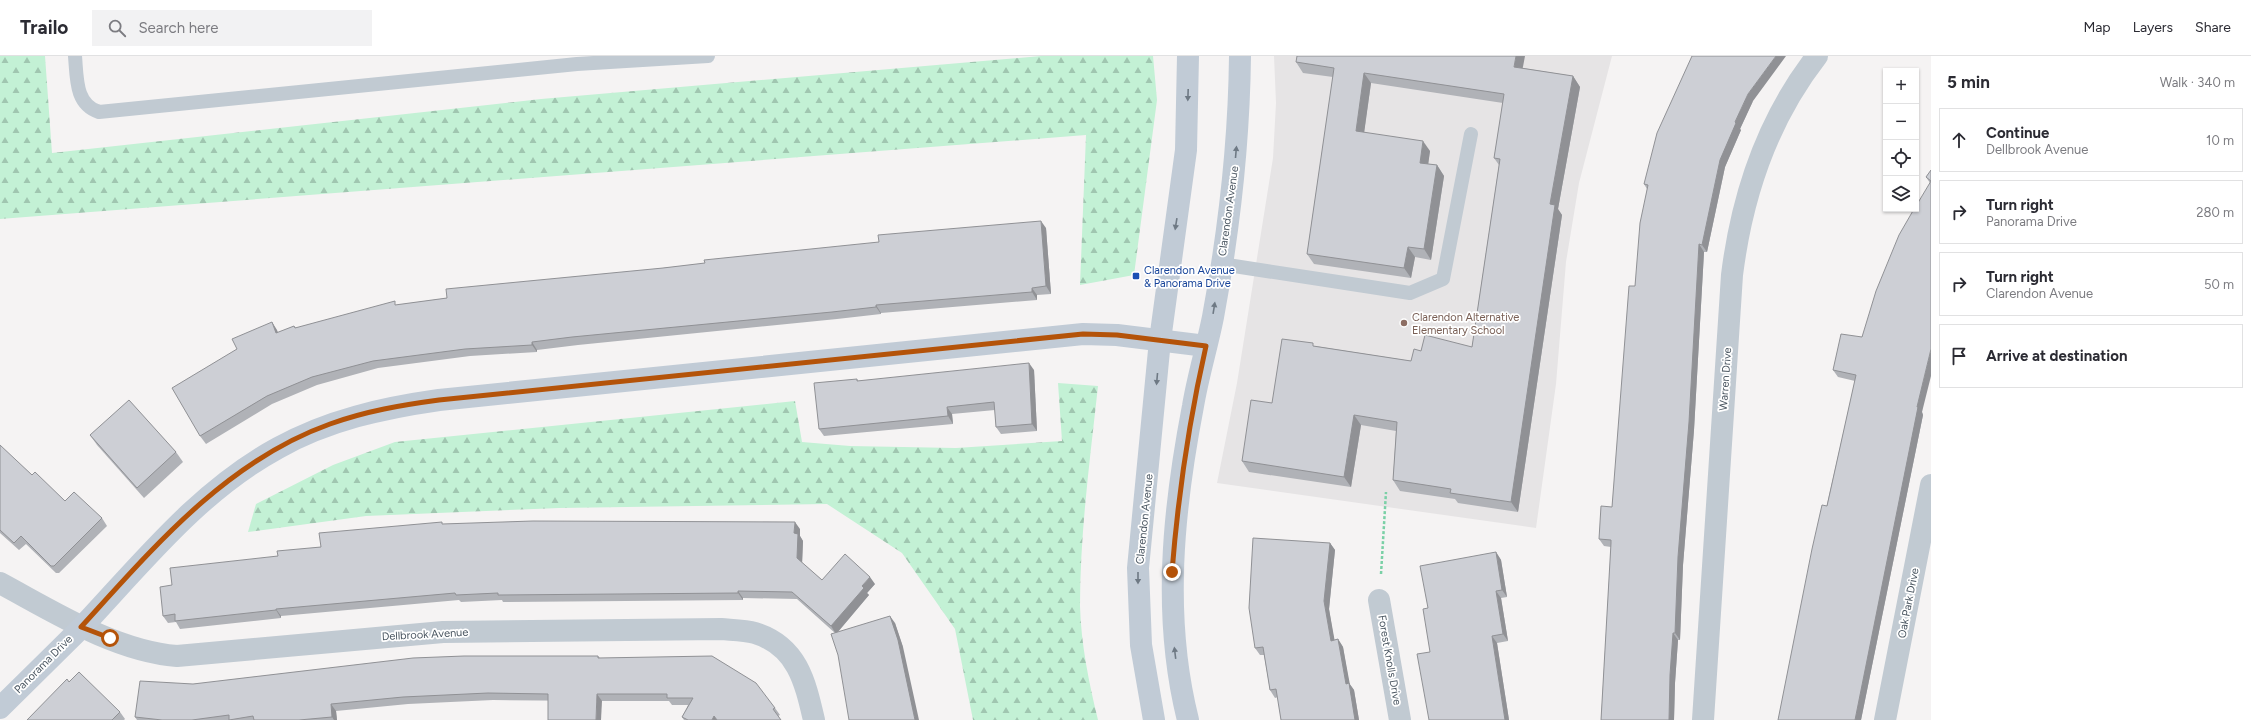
<!DOCTYPE html>
<html lang="en">
<head>
<meta charset="utf-8">
<style>
	body { margin:0; font-family:Figtree,sans-serif; background:#f2f2f3; color:#2b2b33 }
	.controls { position:absolute; right:12px; top:12px; display:grid; overflow:hidden; border-radius:0px; box-shadow:0 1px 3px #0004 }
	.controls button { width:36px; height:36px; display:grid; place-items:center; padding:0; border:0; border-bottom:1px solid #e1e1e2; background:#fff; color:#2b2b33; font:20px sans-serif }
	.stop { position:absolute; width:12px; height:12px; margin:-9px; border:3px solid #b45309; border-radius:50%; background:#fff }
	.stop.end { background:#b45309; border-color:#fff; box-shadow:0 1px 4px #0008 }
	.list { margin:0; padding:0; list-style:none }
	h2 { display:flex; justify-content:space-between; align-items:center; height:52px; margin:0; padding:0 16px; font-size:17px }
	h2 small { font-size:13px; font-weight:400; color:#7c7c81 }
	.list li { display:grid; grid-template-columns:26px 1fr auto; gap:12px; align-items:center; box-sizing:border-box; height:64px; margin:0 8px 8px; padding:0 8px; border:1px solid #e1e1e2; border-radius:0px }
	.list b { display:block; font-size:15px; white-space:nowrap }
	.list p { margin:0; font-size:13px; white-space:nowrap; color:#7c7c81 }
	.list em { font-size:13px; font-style:normal; color:#7c7c81 }
	.icon { flex:none; width:22px; height:22px; fill:none; stroke:currentColor; stroke-width:2; stroke-linecap:round; stroke-linejoin:round }
	.map { position:relative; flex:none; width:1931px; height:664px; overflow:hidden }
	header { display:flex; align-items:center; gap:24px; box-sizing:border-box; height:56px; padding:0 20px; background:#fff; border-bottom:1px solid #e1e1e2 }
	header strong { font-size:19px }
	nav { display:flex; gap:22px; margin-inline-start:auto; font-size:14px }
	.search { width:280px; height:36px; background:#f2f2f3; display:flex; align-items:center; gap:10px; box-sizing:border-box; padding:0 14px; border-radius:0px; color:#7c7c81; font-size:15px }
	main { display:flex }
	aside { flex:1; background:#fff }
	.map>svg:first-child { display:block }
	.education { fill:#e6e4e5 }
	.forest { fill:url(#forest-firs) }
	.lines { fill:none; stroke-linecap:round; stroke-linejoin:round }
	.path { stroke:#7ad0a6; stroke-width:2.5; stroke-dasharray:3 2; stroke-linecap:butt }
	.lane { stroke:#c1cad2; stroke-width:14 }
	.street { stroke:#c1cad2; stroke-width:22 }
	.secondary { stroke:#c1cbd6; stroke-width:22 }
	.wall { fill:#b0b2b7 }
	.shaded-wall { fill:#909195 }
	.building { fill:#cdcfd5; stroke:#909195 }
	.oneway { fill:#6e7984 }
	.route { stroke:#b45309; stroke-width:5 }
	.transit-dot { fill:#1a4fb4; stroke:#fff; stroke-width:1.5 }
	.education-dot { fill:#8d6e63; stroke:#fff; stroke-width:1.5 }
	.labels { text-anchor:middle; stroke-width:3.5; stroke-linejoin:round; paint-order:stroke }
	.street-label { font-size:11px; fill:#4a5661; stroke:#fff }
	.transit-label { font-size:11px; fill:#164399; stroke:#fff; text-anchor:start }
	.education-label { font-size:11px; fill:#785e54; stroke:#fff; text-anchor:start }
</style>
</head>
<body>
<header>
<strong>Trailo</strong>
<div class="search"><svg class="icon" aria-label="search" viewBox="0 0 24 24"><circle cx="10" cy="10" r="6"/><path d="M15 15l6 6"/></svg>Search here</div>
<nav><a>Map</a><a>Layers</a><a>Share</a></nav>
</header>
<main>
<div class="map">
<svg width="1931" height="664" viewBox="0 0 1931 664">
	<defs>
		<pattern id="forest-firs" width="22" height="20" patternUnits="userSpaceOnUse"><rect width="22" height="20" fill="#c3f1d5"/><path d="M5 1l3.5 6h-7zM16 11l3.5 6h-7z" fill="#a0c6b0"/></pattern>
	</defs>
	<rect width="100%" height="100%" fill="#f5f3f3"/>
	<polygon class="education" points="1274,0 1612,0 1579,127 1566,206 1556,328 1536,472 1217,427 1237,327 1273,102 1276,47"/>
	<g class="forest">
		<polygon points="0,0 45,0 52,97 541,43 1041,0 1153,0 1157,44 1134,219 1080,229 1086,79 0,163"/>
		<path d="M1058,327L1098,330C1090,403 1080,477 1080,550C1081,588 1089,627 1098,664H973L955,573L902,497L827,448L559,452L366,460L248,476L256,448L333,409L395,386L795,345L802,386L850,390L956,392L1062,385Z"/>
	</g>
	<g class="lines">
		<polyline class="path" points="1381,518 1386,436"/>
		<g class="lane">
			<path d="M75,0C77,22 75,48 99,56L577,8L708,0"/>
			<polyline points="1221,208 1410,237 1443,223 1471,78"/>
		</g>
		<g class="street">
			<path d="M0,527C54,556 115,595 177,600L443,576L721,573C732,574 745,574 755,577C797,590 805,625 814,664"/>
			<polyline points="1379,544 1400,664"/>
			<path d="M1703,664L1732,219C1742,139 1767,64 1817,0"/>
			<polyline points="1885,664 1931,429"/>
		</g>
		<g class="secondary">
			<path d="M0,652C27,625 55,598 82,571C143,506 199,435 278,392C328,364 383,352 439,344L1083,278L1117,279L1206,290"/>
			<polyline points="1154,664 1141,589 1138,512 1160,284 1186,94 1188,0"/>
			<path d="M1188,664C1162,561 1173,454 1193,350C1198,320 1207,291 1213,261C1229,175 1239,88 1240,0"/>
		</g>
	</g>
	<g class="wall">
		<polygon points="1296,6 1523,12 1573,20 1580,31 1558,153 1562,159 1518,456 1458,447 1455,443 1400,435 1393,424 1396,375 1361,369 1351,431 1249,416 1242,405 1272,347 1315,290 1411,305 1421,295 1472,291 1499,109 1494,102 1503,47 1371,27 1364,76 1430,95 1428,108 1437,109 1444,120 1431,204 1415,201 1411,222 1314,208 1307,198 1333,21 1303,17"/>
		<polygon points="1753,45 1740,73 1741,74 1725,111 1707,196 1704,196 1694,374 1683,509 1680,584 1678,584 1675,627 1674,664 1601,664 1611,491 1604,490 1599,483 1612,451 1635,230 1647,133 1644,128"/>
		<polygon points="1931,114 1922,356 1923,359 1861,664 1778,664 1855,325 1838,321 1833,314 1862,281 1930,127 1926,121"/>
		<polygon points="1046,172 1051,238 1037,239 1037,244 881,257 881,258 837,263 578,289 537,294 537,296 470,300 378,312 317,329 272,348 206,388 200,380 272,266 278,277 294,270 296,272 397,249 663,212"/>
		<polygon points="1034,314 1037,375 1001,378 996,371 995,354 952,358 953,368 824,380 819,373 857,323 858,325"/>
		<polygon points="90,379 176,396 183,406 144,442 97,389"/>
		<polygon points="0,390 32,419 65,445 102,462 107,470 59,517 56,517 26,488 19,494 0,477"/>
		<polygon points="443,468 800,473 800,480 803,485 802,507 822,524 875,528 867,537 869,539 838,576 895,567 903,591 835,577 797,543 743,542 743,544 503,546 502,544 461,546 459,544 281,560 281,562 180,573 176,566 168,567 163,560 172,529 278,500 321,491"/>
		<polygon points="1330,487 1335,494 1329,553 1334,584 1338,583 1343,591 1349,627 1354,634 1359,664 1281,664 1278,641 1275,642 1270,634 1264,599 1260,599 1255,592"/>
		<polygon points="1496,496 1501,504 1507,541 1501,542 1508,585 1497,587 1509,664 1429,664 1430,596 1428,552"/>
		<polygon points="598,600 600,602 775,652 780,659 778,660 781,664 684,664 682,661 688,649 672,649 669,645 602,645 493,644 408,648 336,655 337,664 137,664 135,661 193,628"/>
		<polygon points="69,626 120,656 125,663 124,664 27,664"/>
	</g>
	<g class="shaded-wall">
		<polygon points="1516,0 1525,0 1521,21 1514,11"/>
		<polygon points="1776,0 1786,0 1753,45 1740,73 1741,74 1725,111 1707,196 1702,189 1720,104 1735,66 1748,38"/>
		<polygon points="1364,17 1371,27 1363,85 1356,75"/>
		<polygon points="1573,20 1580,31 1558,153 1562,159 1518,456 1511,446 1550,148"/>
		<polygon points="1423,85 1430,95 1427,117 1420,107"/>
		<polygon points="1437,109 1444,120 1431,204 1424,193"/>
		<polygon points="1041,165 1046,172 1051,238 1046,230"/>
		<polygon points="1699,188 1704,196 1694,374 1683,509 1680,584 1675,577 1678,501"/>
		<polygon points="1408,191 1415,201 1411,222 1404,212"/>
		<polygon points="1032,232 1037,239 1037,244 1032,236"/>
		<polygon points="876,249 881,257 881,258 876,251"/>
		<polygon points="272,266 277,274 281,285 276,277"/>
		<polygon points="532,286 537,294 537,296 532,289"/>
		<polygon points="1931,293 1931,320 1922,356 1923,359 1861,664 1855,664 1917,351"/>
		<polygon points="1029,307 1034,314 1037,375 1032,368"/>
		<polygon points="947,351 952,358 953,368 948,360"/>
		<polygon points="1354,359 1361,369 1351,431 1344,421"/>
		<polygon points="795,466 800,473 800,480 803,485 802,509 797,502 794,477"/>
		<polygon points="1330,487 1335,494 1329,553 1336,592 1331,585 1324,545"/>
		<polygon points="1496,496 1501,504 1507,541 1502,534"/>
		<polygon points="870,521 875,528 867,537 869,539 836,578 831,570 862,530"/>
		<polygon points="738,535 743,542 743,544 738,537"/>
		<polygon points="1496,535 1501,542 1508,585 1503,578"/>
		<polygon points="276,553 281,560 281,562 276,554"/>
		<polygon points="890,560 895,567 903,591 919,664 915,664"/>
		<polygon points="1673,577 1678,584 1675,627 1674,664 1669,664 1670,619"/>
		<polygon points="1492,580 1497,587 1509,664 1505,664"/>
		<polygon points="1338,583 1343,591 1350,629 1349,627 1354,634 1359,664 1355,664 1346,628"/>
		<polygon points="597,638 602,645 601,664 596,664"/>
		<polygon points="331,648 336,655 337,664 334,664 332,661"/>
		<polygon points="714,660 717,664 712,664"/>
	</g>
	<g class="building">
		<polygon points="1297,0 1516,0 1514,11 1573,20 1550,148 1555,149 1511,446 1450,437 1451,433 1393,424 1397,366 1354,359 1344,421 1242,405 1251,344 1272,347 1282,283 1313,287 1313,290 1411,305 1414,293 1421,295 1425,279 1472,291 1500,103 1494,102 1504,38 1364,17 1356,75 1423,85 1420,107 1437,109 1424,193 1408,191 1404,212 1307,198 1334,12 1296,6"/>
		<polygon points="1692,0 1776,0 1748,38 1735,66 1736,67 1720,104 1702,189 1699,188 1689,366 1678,501 1675,577 1673,577 1670,619 1669,664 1601,664 1611,487 1611,484 1599,483 1601,450 1612,451 1629,230 1635,230 1640,167 1648,129 1644,128 1657,77"/>
		<polygon points="1931,114 1931,293 1917,351 1918,351 1855,664 1778,664 1812,493 1822,449 1827,450 1856,319 1833,314 1841,278 1862,281 1876,235 1899,179 1914,153 1916,153 1916,150 1931,125 1926,121"/>
		<polygon points="1041,165 1046,230 1032,232 1032,236 876,249 876,251 832,256 572,281 532,286 532,289 465,293 373,305 312,321 267,340 200,380 172,332 237,293 232,283 272,266 276,277 294,270 295,272 395,245 395,249 447,242 446,233 663,212 705,207 704,204 879,186 878,179"/>
		<polygon points="1029,307 1032,368 996,371 994,346 947,351 948,360 819,373 814,327 857,323 857,325"/>
		<polygon points="129,344 176,396 137,432 90,379"/>
		<polygon points="0,389 32,419 35,416 65,445 74,436 102,462 54,510 51,510 21,480 14,487 0,474"/>
		<polygon points="533,465 795,466 794,477 798,478 797,502 822,524 845,498 870,521 862,530 864,532 831,570 792,536 738,535 738,537 498,539 498,537 456,539 455,537 276,553 276,554 175,565 175,558 163,560 160,531 172,529 170,512 278,500 277,495 321,491 319,477 442,466 442,468"/>
		<polygon points="1253,482 1330,487 1324,545 1331,585 1338,583 1346,628 1349,627 1355,664 1281,664 1276,633 1270,634 1263,591 1255,592 1249,552"/>
		<polygon points="1496,496 1502,534 1496,535 1503,578 1492,580 1505,664 1429,664 1417,598 1430,596 1423,553 1428,552 1420,510"/>
		<polygon points="890,560 898,584 915,664 849,664 838,599 831,578"/>
		<polygon points="464,600 598,600 598,602 712,600 756,627 775,652 773,653 781,664 717,664 714,660 712,664 688,664 682,661 693,642 667,642 667,638 597,638 596,664 548,664 548,638 488,637 403,641 331,648 332,661 299,664 254,664 253,660 229,664 229,659 192,664 162,664 135,661 140,625 193,628 413,602"/>
		<polygon points="79,616 120,656 112,664 27,664 67,623 69,626"/>
	</g>
	<defs><path id="oneway-solid" d="M-6-.8H1V-3.2L6.5 0L1 3.2V.8H-6Z"/></defs>
	<g class="oneway">
		<use href="#oneway-solid" transform="translate(1188 39) rotate(92)"/>
		<use href="#oneway-solid" transform="translate(1236 96) rotate(-85)"/>
		<use href="#oneway-solid" transform="translate(1176 168) rotate(99)"/>
		<use href="#oneway-solid" transform="translate(1214 252) rotate(-81)"/>
		<use href="#oneway-solid" transform="translate(1157 323) rotate(95)"/>
		<use href="#oneway-solid" transform="translate(1138 522) rotate(90)"/>
		<use href="#oneway-solid" transform="translate(1175 597) rotate(-97)"/>
	</g>
	<g class="lines">
		<path class="route" d="M110,582L81,571C153,492 226,405 330,368C366,355 402,349 439,344L1083,278L1117,279L1206,290C1189,365 1178,440 1172,516"/>
	</g>
	<rect class="transit-dot" x="1132" y="216" width="8" height="8" rx="2"/>
	<circle class="education-dot" cx="1404" cy="267" r="4"/>
	<g class="labels">
		<g class="street-label">
			<text transform="translate(1228 155) rotate(-82)" y="4">Clarendon Avenue</text>
			<text transform="translate(1725 323) rotate(-86)" y="4">Warren Drive</text>
			<text transform="translate(1144 463) rotate(-84)" y="4">Clarendon Avenue</text>
			<text transform="translate(1908 547) rotate(-79)" y="4">Oak Park Drive</text>
			<text transform="translate(425 578) rotate(-3)" y="4">Dellbrook Avenue</text>
			<text transform="translate(1390 604) rotate(80)" y="4">Forest Knolls Drive</text>
			<text transform="translate(43 608) rotate(-45)" y="4">Panorama Drive</text>
		</g>
		<g class="transit-label">
			<text x="1144" y="218">Clarendon Avenue<tspan x="1144" dy="13">&amp; Panorama Drive</tspan></text>
		</g>
		<g class="education-label">
			<text x="1412" y="265">Clarendon Alternative<tspan x="1412" dy="13">Elementary School</tspan></text>
		</g>
	</g>
</svg>
<div class="controls">
<button>+</button>
<button>−</button>
<button><svg class="icon" aria-label="locate" viewBox="0 0 24 24"><circle cx="12" cy="12" r="6"/><path d="M12 2v4M12 18v4M2 12h4M18 12h4"/></svg></button>
<button><svg class="icon" aria-label="layers" viewBox="0 0 24 24"><path d="M12 4l9 5-9 5-9-5zM3 14l9 5 9-5"/></svg></button>
</div>
<div class="stop" style="left:110px;top:582px"></div>
<div class="stop end" style="left:1172px;top:516px"></div>
</div>
<aside>
<h2>5 min<small>Walk · 340 m</small></h2>
<ul class="list">
<li><svg class="icon" aria-label="ahead" viewBox="0 0 24 24"><path d="M12 20V5M6 11l6-6 6 6"/></svg><div><b>Continue</b><p>Dellbrook Avenue</p></div><em>10 m</em></li>
<li><svg class="icon" aria-label="right" viewBox="0 0 24 24"><path d="M7 20v-9h11M14 6l5 5-5 5"/></svg><div><b>Turn right</b><p>Panorama Drive</p></div><em>280 m</em></li>
<li><svg class="icon" aria-label="right" viewBox="0 0 24 24"><path d="M7 20v-9h11M14 6l5 5-5 5"/></svg><div><b>Turn right</b><p>Clarendon Avenue</p></div><em>50 m</em></li>
<li><svg class="icon" aria-label="arrive" viewBox="0 0 24 24"><path d="M6 21V4h12l-3 4 3 4H6"/></svg><div><b>Arrive at destination</b></div></li>
</ul>
</aside>
</main>
</body>
</html>
